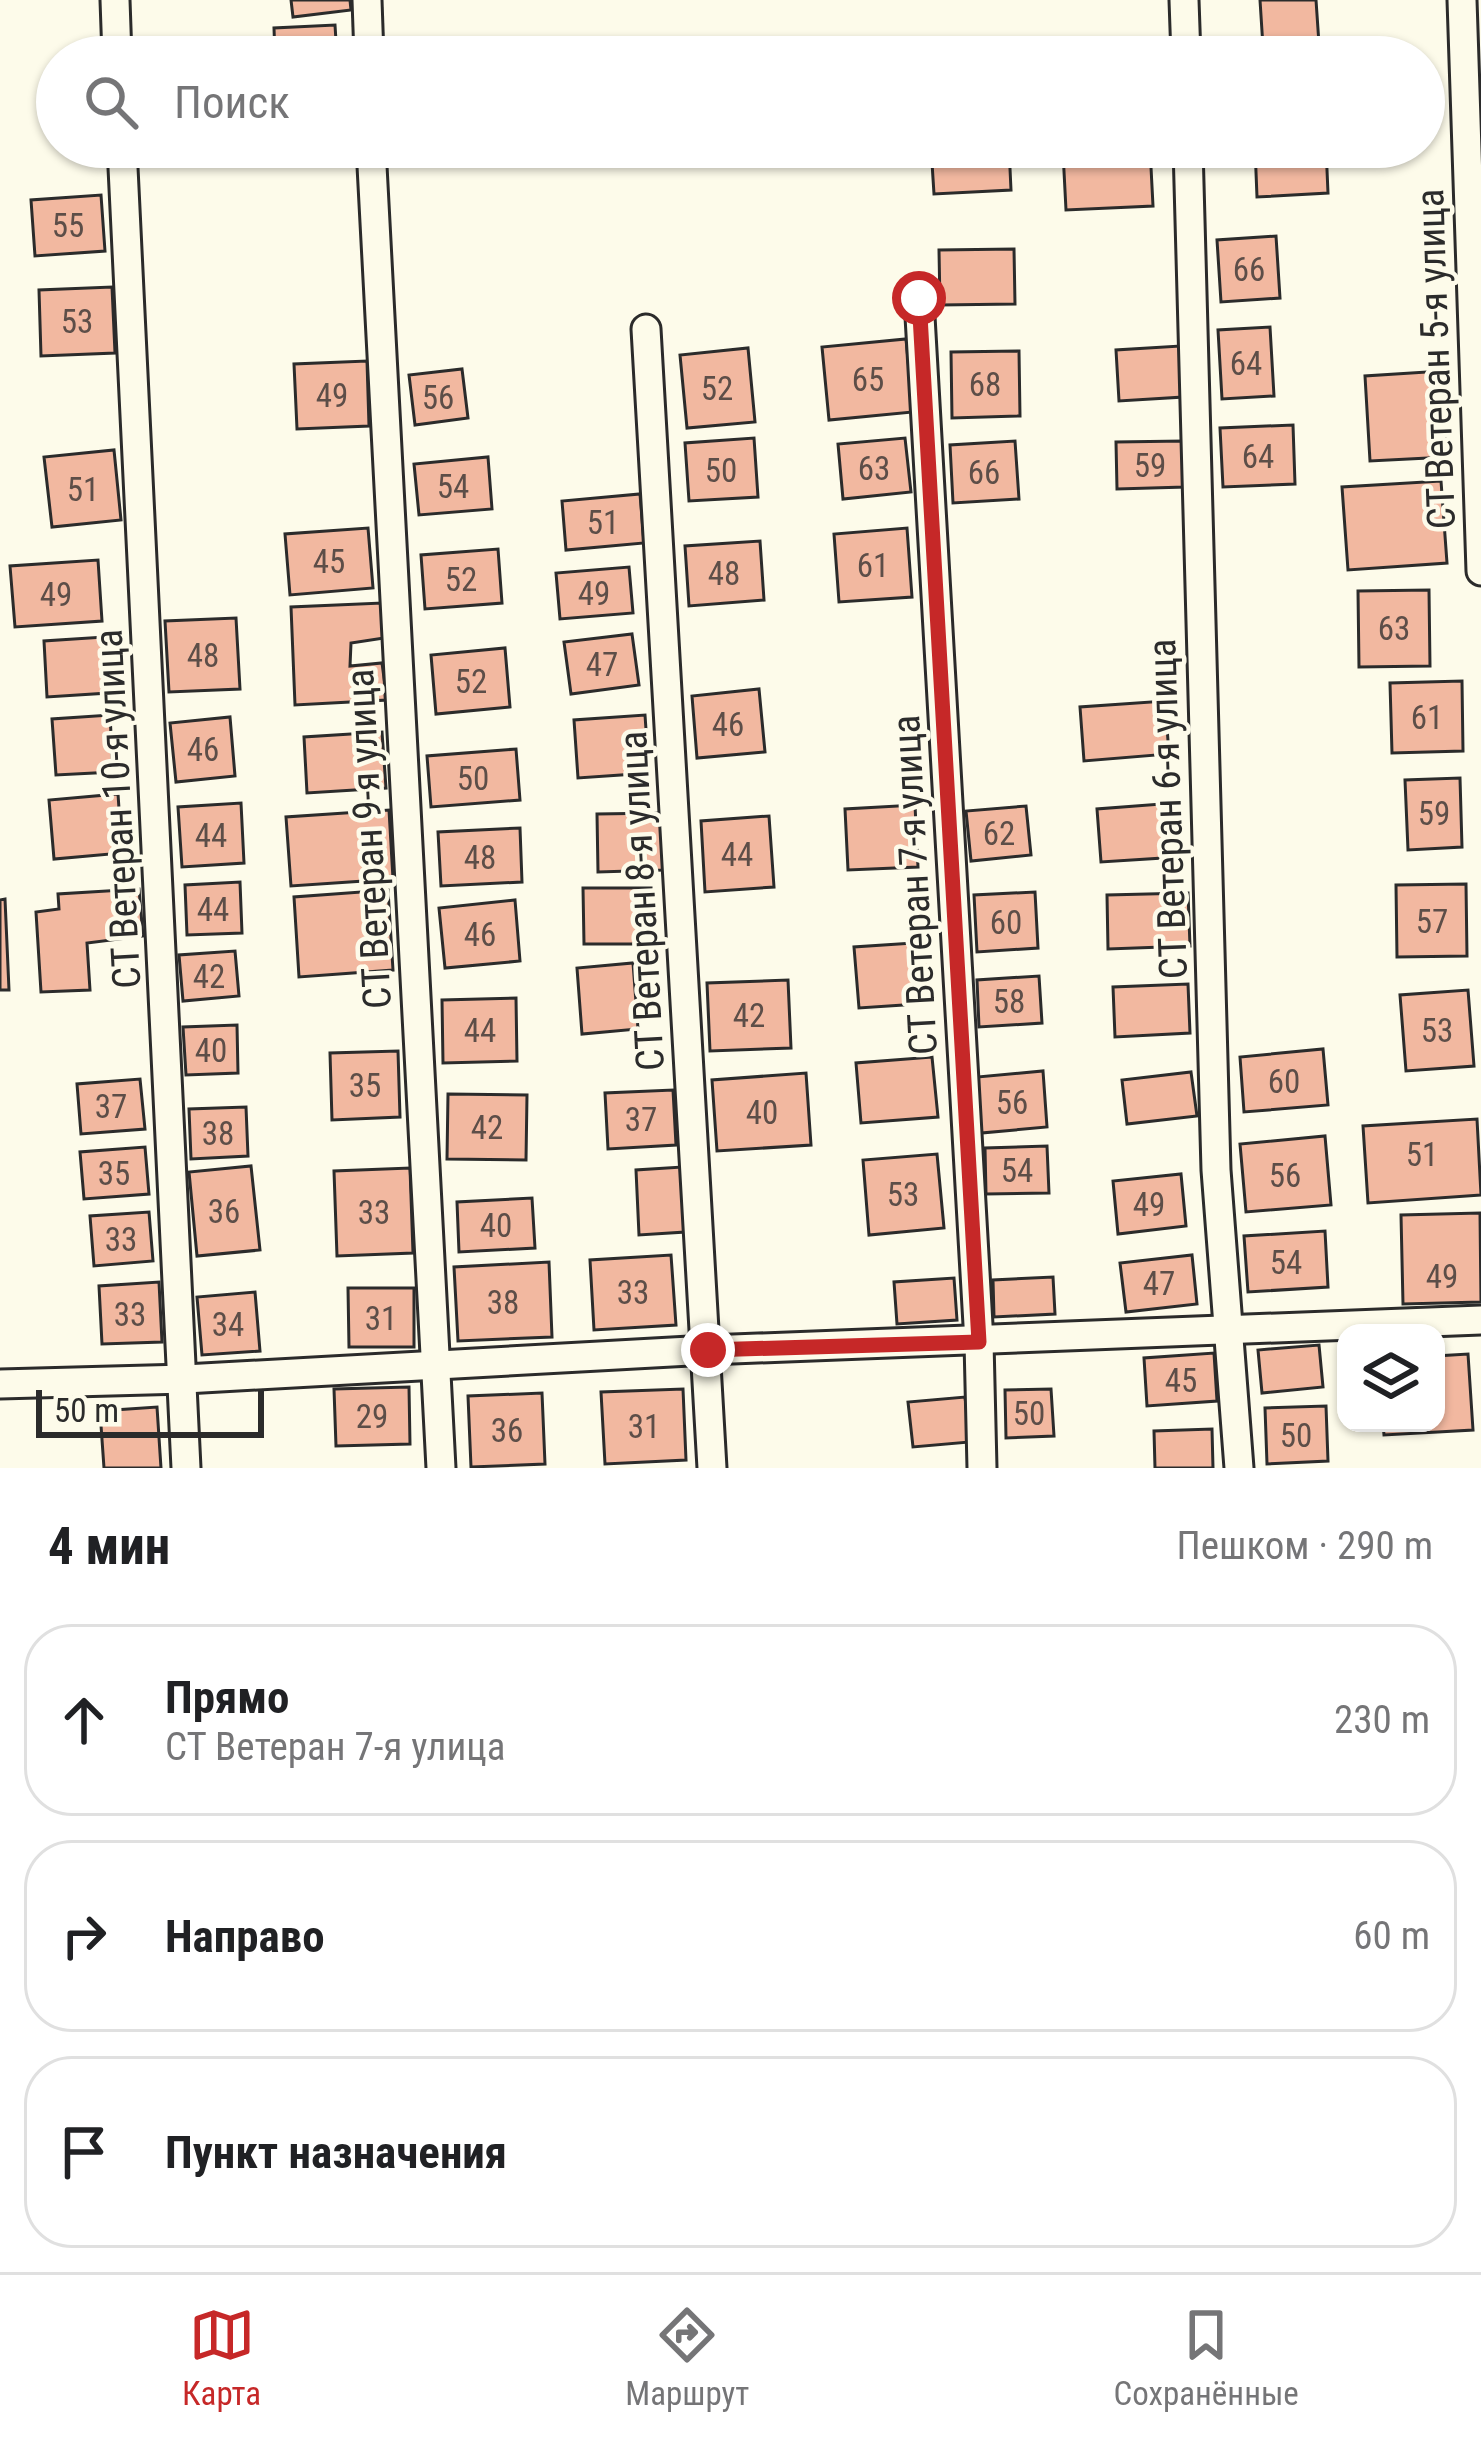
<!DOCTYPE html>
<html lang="ru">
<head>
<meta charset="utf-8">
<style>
	body { margin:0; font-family:"Roboto Condensed",sans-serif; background:#f2f2f2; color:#202124 }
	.controls { position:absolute; right:36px; bottom:36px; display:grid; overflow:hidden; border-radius:24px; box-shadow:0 3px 9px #0004 }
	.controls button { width:108px; height:108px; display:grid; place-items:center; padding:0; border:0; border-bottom:3px solid #e0e0e0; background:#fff; color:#202124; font:60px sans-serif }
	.scale { position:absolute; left:36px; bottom:30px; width:228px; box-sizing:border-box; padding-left:12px; border:6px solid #2b2b2b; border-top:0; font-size:33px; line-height:42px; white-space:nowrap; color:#2b2b2b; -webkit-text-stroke:9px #fdfbea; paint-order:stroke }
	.stop { position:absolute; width:36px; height:36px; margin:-27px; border:9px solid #c62828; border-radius:50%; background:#fff }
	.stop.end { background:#c62828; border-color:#fff; box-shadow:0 3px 12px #0008 }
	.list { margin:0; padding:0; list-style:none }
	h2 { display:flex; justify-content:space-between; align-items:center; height:156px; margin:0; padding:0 48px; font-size:51px }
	h2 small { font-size:39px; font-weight:400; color:#757577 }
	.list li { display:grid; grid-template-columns:78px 1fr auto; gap:36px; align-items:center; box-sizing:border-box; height:192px; margin:0 24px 24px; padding:0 24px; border:3px solid #e0e0e0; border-radius:48px }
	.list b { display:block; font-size:45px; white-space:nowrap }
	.list p { margin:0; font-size:39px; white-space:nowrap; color:#757577 }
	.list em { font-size:39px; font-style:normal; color:#757577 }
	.icon { flex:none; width:66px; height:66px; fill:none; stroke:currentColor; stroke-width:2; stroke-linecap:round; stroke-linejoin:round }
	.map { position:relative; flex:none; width:1481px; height:1468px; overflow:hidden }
	.search { position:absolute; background:#fff; box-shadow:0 3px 9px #0004; left:36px; right:36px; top:36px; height:132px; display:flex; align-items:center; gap:30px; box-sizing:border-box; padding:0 42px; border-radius:66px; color:#757577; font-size:45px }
	.sheet { height:804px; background:#fff }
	nav { display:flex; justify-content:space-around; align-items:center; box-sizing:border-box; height:168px; border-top:3px solid #e0e0e0; background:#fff; font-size:33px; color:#757577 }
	nav a { display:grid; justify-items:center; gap:6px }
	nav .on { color:#c62828 }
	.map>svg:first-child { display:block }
	.building { fill:#f2b8a0; stroke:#2b2b2b; stroke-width:3 }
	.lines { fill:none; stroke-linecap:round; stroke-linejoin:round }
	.minor-casing { stroke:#2b2b2b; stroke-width:33 }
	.minor { stroke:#fdfbea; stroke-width:27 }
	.route { stroke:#c62828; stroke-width:15 }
	.labels { text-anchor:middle; stroke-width:9; stroke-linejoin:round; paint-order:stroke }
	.number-label { font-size:33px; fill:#5d4e48 }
	.street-label { font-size:39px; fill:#2b2b2b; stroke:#fdfbea }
</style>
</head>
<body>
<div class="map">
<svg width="1481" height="1468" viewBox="0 0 1481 1468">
	<rect width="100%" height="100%" fill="#fdfbea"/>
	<g class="building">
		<polygon points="291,0 350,0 351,10 293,17"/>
		<polygon points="1260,0 1316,0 1319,44 1263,47"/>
		<polygon points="335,25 337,57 275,57 274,28"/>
		<polygon points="1159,43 1160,57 1087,57 1086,48"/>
		<polygon points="206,45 207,57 134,57 134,51"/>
		<polygon points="897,45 899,57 834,57 834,51"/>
		<polygon points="931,147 1009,147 1011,190 934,194"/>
		<polygon points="1255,147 1326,147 1328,193 1257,197"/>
		<polygon points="1150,148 1153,206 1066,210 1063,152"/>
		<polygon points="101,195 105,251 35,256 31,200"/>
		<polygon points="1276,236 1280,298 1221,302 1217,240"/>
		<polygon points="1014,249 1015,304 940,305 939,250"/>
		<polygon points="112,287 115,353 41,356 39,290"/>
		<polygon points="1270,327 1274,396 1222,399 1218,330"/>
		<polygon points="906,339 913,412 829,420 822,347"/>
		<polygon points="1180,346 1183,397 1119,401 1116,350"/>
		<polygon points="748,348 755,422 687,428 680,355"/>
		<polygon points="1019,351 1020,416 952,418 951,352"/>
		<polygon points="367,361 369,426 297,429 294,364"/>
		<polygon points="462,369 468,418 415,425 409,375"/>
		<polygon points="1442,371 1447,457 1370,461 1365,376"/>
		<polygon points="1293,425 1295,484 1223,487 1220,428"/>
		<polygon points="754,438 758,497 689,501 685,443"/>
		<polygon points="905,438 911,492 843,499 838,444"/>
		<polygon points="1015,441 1019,499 953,503 950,445"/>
		<polygon points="1183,441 1185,487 1117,489 1116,442"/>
		<polygon points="114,450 121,520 52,527 44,457"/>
		<polygon points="488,457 492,509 419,515 414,464"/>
		<polygon points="1441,481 1447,563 1348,570 1342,487"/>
		<polygon points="640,494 644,543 566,550 562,501"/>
		<polygon points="368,528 373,588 290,595 285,534"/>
		<polygon points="907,528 912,597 839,602 834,534"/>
		<polygon points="760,541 764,600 689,606 685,546"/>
		<polygon points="498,549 502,603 425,609 421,555"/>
		<polygon points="98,560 102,621 15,627 10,566"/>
		<polygon points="629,567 633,613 560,619 556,573"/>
		<polygon points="1429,590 1430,666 1359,667 1358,591"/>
		<polygon points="382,603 384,638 351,643 350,666 382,663 387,700 295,705 291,607"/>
		<polygon points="236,618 240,689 169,692 165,621"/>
		<polygon points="632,634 639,685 571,694 564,642"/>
		<polygon points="104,637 108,693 47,697 44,641"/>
		<polygon points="505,648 510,707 436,714 431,655"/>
		<polygon points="1462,681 1463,751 1392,753 1390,683"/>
		<polygon points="759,689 765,752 697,758 692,696"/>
		<polygon points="1165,701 1169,754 1084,761 1080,707"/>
		<polygon points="110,715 113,772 56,775 52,719"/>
		<polygon points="645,715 649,773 578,778 574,720"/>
		<polygon points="230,717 235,776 176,782 170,723"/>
		<polygon points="382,732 386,788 307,793 304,737"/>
		<polygon points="516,749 520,800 431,807 427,756"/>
		<polygon points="1460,778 1462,847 1408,850 1405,780"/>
		<polygon points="118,794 122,853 54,859 49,800"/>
		<polygon points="241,803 244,863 182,867 178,807"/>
		<polygon points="1174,803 1178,857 1101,862 1097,809"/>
		<polygon points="915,805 918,867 848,870 845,809"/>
		<polygon points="1026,806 1031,855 971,861 966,811"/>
		<polygon points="389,810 393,879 291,886 286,817"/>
		<polygon points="662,813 663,870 598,872 597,814"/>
		<polygon points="769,816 774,887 705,892 701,821"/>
		<polygon points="520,828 522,882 441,886 438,832"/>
		<polygon points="240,882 242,933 187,935 185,885"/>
		<polygon points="1466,884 1467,956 1397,957 1396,885"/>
		<polygon points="583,888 651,888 651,944 584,944"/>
		<polygon points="139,889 143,936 87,943 90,990 41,992 36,912 59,909 58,894"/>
		<polygon points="388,890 393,970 299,977 294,897"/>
		<polygon points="1035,892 1038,948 977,952 974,895"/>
		<polygon points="1188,893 1190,946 1108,949 1107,895"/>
		<polygon points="5,899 9,990 0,990 0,900"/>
		<polygon points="515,900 520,961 445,968 439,908"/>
		<polygon points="928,942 933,1003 859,1008 854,947"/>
		<polygon points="235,951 239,996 183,1001 179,955"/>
		<polygon points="633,963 638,1029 582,1034 577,968"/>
		<polygon points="1039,976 1042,1023 979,1027 977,980"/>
		<polygon points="788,980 791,1048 710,1051 707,983"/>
		<polygon points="1188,984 1190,1033 1115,1037 1113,987"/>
		<polygon points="1468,990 1474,1066 1406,1071 1400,995"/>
		<polygon points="516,998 517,1061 443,1063 442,1000"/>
		<polygon points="237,1025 238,1073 186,1075 183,1027"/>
		<polygon points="1323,1049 1328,1105 1244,1112 1240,1057"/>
		<polygon points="398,1051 400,1117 332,1120 330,1053"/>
		<polygon points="932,1057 938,1117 861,1123 856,1063"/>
		<polygon points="1043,1071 1047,1127 981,1133 977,1077"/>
		<polygon points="1191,1072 1197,1116 1127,1124 1122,1080"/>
		<polygon points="806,1073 811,1145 717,1151 712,1080"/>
		<polygon points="140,1079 145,1129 81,1134 77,1084"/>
		<polygon points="673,1090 676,1145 608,1149 605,1093"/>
		<polygon points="448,1094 527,1095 526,1160 447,1159"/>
		<polygon points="246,1107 248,1156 191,1159 189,1109"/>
		<polygon points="1477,1119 1481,1195 1368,1203 1363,1126"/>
		<polygon points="1325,1136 1331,1205 1246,1212 1240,1144"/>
		<polygon points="1047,1146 1049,1193 986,1194 985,1148"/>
		<polygon points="145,1147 149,1194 84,1199 80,1152"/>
		<polygon points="937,1154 944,1228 869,1235 863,1160"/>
		<polygon points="251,1166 260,1250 197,1256 189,1172"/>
		<polygon points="682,1167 685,1232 639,1235 636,1170"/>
		<polygon points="410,1168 413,1253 337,1256 334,1171"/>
		<polygon points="1181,1174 1186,1226 1118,1234 1113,1181"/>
		<polygon points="532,1198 535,1248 459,1252 457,1202"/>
		<polygon points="149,1212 153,1261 94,1266 90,1216"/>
		<polygon points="1480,1213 1481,1302 1403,1304 1401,1215"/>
		<polygon points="1325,1231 1328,1287 1248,1292 1244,1236"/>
		<polygon points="671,1255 676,1325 594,1330 590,1260"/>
		<polygon points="1192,1255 1197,1304 1126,1312 1120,1263"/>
		<polygon points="549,1262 552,1337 458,1341 454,1267"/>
		<polygon points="1053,1277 1055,1314 994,1317 993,1280"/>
		<polygon points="954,1278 957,1320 897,1324 894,1282"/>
		<polygon points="159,1282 162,1342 102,1344 99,1286"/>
		<polygon points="348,1288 414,1288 414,1347 349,1347"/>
		<polygon points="255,1292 260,1351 202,1355 197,1297"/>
		<polygon points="1319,1345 1323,1387 1262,1393 1258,1350"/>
		<polygon points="1214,1353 1217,1401 1147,1406 1144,1358"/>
		<polygon points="1468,1354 1473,1430 1384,1435 1383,1423 1436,1423 1436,1356"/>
		<polygon points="409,1387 410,1444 336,1446 334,1389"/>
		<polygon points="683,1389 686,1460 605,1464 601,1392"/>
		<polygon points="1051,1389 1054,1436 1006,1438 1005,1390"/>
		<polygon points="542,1393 545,1464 471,1467 468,1396"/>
		<polygon points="965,1397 970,1442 913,1447 908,1402"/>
		<polygon points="1326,1406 1328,1461 1267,1464 1265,1408"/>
		<polygon points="157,1407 161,1468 104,1468 100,1411"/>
		<polygon points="1212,1429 1213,1468 1155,1468 1154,1431"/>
	</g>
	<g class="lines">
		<defs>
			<g id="minor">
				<polyline points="115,0 117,57"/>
				<polyline points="367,0 369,57"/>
				<polyline points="1184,0 1186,57"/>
				<polyline points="1462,0 1481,571"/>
				<polyline points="122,147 186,1468"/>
				<polyline points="371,147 441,1468"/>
				<polyline points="1188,147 1216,1170 1239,1468"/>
				<polyline points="919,299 979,1342 982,1468"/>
				<polyline points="646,329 712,1468"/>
				<polyline points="0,1384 185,1379 708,1350 1481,1320"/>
			</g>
		</defs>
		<use href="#minor" class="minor-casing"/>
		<use href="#minor" class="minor"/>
	</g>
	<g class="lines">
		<polyline class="route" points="708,1350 979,1342 919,298"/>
	</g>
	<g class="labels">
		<g class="number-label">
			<text x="68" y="237">55</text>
			<text x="1249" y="281">66</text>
			<text x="77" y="333">53</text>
			<text x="1246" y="375">64</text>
			<text x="868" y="391">65</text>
			<text x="985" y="396">68</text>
			<text x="717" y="400">52</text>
			<text x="332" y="407">49</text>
			<text x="438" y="409">56</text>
			<text x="1258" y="468">64</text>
			<text x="1150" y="477">59</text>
			<text x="874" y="480">63</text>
			<text x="721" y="482">50</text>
			<text x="984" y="484">66</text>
			<text x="453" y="498">54</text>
			<text x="83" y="501">51</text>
			<text x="603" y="534">51</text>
			<text x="329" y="573">45</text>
			<text x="873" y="577">61</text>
			<text x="724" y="585">48</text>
			<text x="461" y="591">52</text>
			<text x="594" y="605">49</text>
			<text x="56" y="606">49</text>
			<text x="1394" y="640">63</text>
			<text x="203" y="667">48</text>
			<text x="602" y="676">47</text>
			<text x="471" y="693">52</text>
			<text x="1427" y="729">61</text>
			<text x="728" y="736">46</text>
			<text x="203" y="761">46</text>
			<text x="473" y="790">50</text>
			<text x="1434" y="825">59</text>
			<text x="999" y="845">62</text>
			<text x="211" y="847">44</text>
			<text x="737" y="866">44</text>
			<text x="480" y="869">48</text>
			<text x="213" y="921">44</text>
			<text x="1432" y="933">57</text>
			<text x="1006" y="934">60</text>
			<text x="480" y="946">46</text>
			<text x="209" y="988">42</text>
			<text x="1009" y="1013">58</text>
			<text x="749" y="1027">42</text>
			<text x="480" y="1042">44</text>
			<text x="1437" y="1042">53</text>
			<text x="211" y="1062">40</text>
			<text x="1284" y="1093">60</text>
			<text x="365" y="1097">35</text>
			<text x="1012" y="1114">56</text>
			<text x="111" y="1118">37</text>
			<text x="762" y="1124">40</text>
			<text x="641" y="1131">37</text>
			<text x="487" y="1139">42</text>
			<text x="218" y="1145">38</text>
			<text x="1422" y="1166">51</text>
			<text x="1017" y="1182">54</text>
			<text x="114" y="1185">35</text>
			<text x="1285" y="1187">56</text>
			<text x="903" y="1206">53</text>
			<text x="1149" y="1216">49</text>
			<text x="224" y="1223">36</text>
			<text x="374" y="1224">33</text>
			<text x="496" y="1237">40</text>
			<text x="121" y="1251">33</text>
			<text x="1286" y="1274">54</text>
			<text x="1442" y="1288">49</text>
			<text x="1159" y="1295">47</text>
			<text x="633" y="1304">33</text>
			<text x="503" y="1314">38</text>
			<text x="130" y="1326">33</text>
			<text x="381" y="1330">31</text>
			<text x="228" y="1336">34</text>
			<text x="1181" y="1392">45</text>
			<text x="1029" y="1425">50</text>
			<text x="372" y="1428">29</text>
			<text x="644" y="1438">31</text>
			<text x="507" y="1442">36</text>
			<text x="1296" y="1447">50</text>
		</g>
		<g class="street-label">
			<text transform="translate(1435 359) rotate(-92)" y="14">СТ Ветеран 5-я улица</text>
			<text transform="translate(117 809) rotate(-93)" y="14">СТ Ветеран 10-я улица</text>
			<text transform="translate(1167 809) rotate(-92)" y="14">СТ Ветеран 6-я улица</text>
			<text transform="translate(368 839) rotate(-93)" y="14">СТ Ветеран 9-я улица</text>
			<text transform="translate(914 885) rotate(-93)" y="14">СТ Ветеран 7-я улица</text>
			<text transform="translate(641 901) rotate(-93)" y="14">СТ Ветеран 8-я улица</text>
		</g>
	</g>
</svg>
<div class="controls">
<button><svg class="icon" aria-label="layers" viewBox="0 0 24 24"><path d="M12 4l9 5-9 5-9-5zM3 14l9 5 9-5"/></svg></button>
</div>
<div class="scale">50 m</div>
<div class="stop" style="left:919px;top:298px"></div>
<div class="stop end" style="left:708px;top:1350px"></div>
<div class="search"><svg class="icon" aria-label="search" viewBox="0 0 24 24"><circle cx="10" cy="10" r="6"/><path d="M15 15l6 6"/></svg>Поиск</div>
</div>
<section class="sheet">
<h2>4 мин<small>Пешком · 290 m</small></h2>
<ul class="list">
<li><svg class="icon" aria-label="ahead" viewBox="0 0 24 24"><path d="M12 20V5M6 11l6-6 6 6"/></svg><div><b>Прямо</b><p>СТ Ветеран 7-я улица</p></div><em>230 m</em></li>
<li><svg class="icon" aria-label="right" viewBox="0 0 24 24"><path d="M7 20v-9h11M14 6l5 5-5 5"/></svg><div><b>Направо</b></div><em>60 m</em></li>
<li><svg class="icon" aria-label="arrive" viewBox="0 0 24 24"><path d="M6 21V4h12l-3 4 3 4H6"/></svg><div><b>Пункт назначения</b></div></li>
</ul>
</section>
<nav>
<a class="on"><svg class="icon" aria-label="map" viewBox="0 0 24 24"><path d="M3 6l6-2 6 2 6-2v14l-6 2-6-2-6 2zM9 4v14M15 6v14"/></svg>Карта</a>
<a><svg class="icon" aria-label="directions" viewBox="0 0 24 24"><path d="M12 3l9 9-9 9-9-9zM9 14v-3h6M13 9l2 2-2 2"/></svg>Маршрут</a>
<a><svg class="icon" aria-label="saved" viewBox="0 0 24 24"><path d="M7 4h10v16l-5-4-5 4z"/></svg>Сохранённые</a>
</nav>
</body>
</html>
